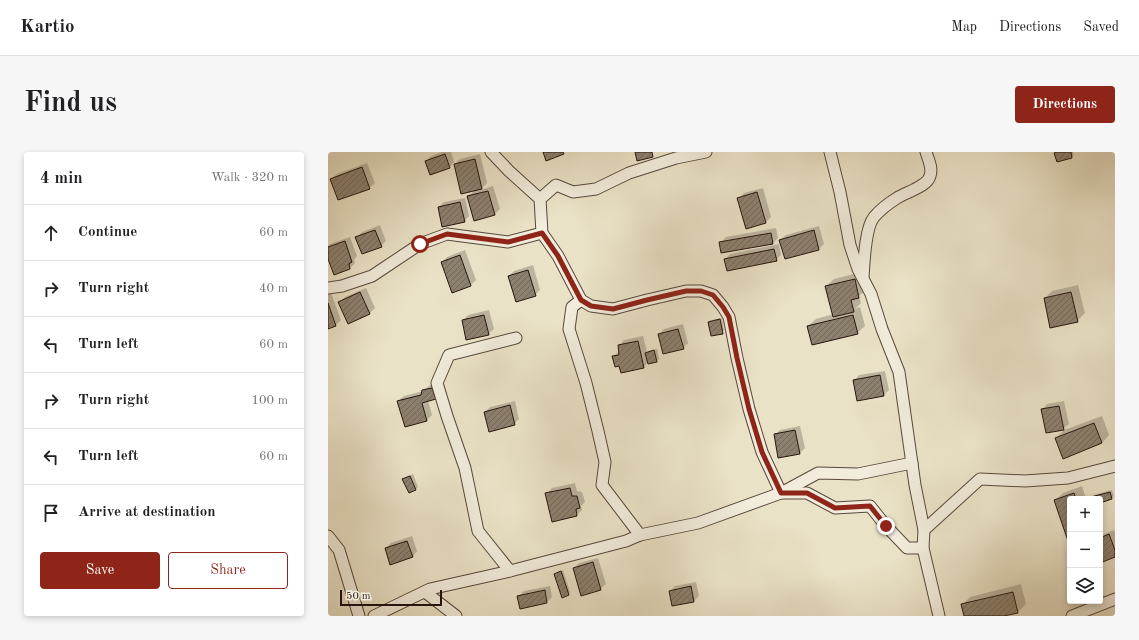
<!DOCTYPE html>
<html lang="en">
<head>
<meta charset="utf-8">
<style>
	body { margin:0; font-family:"Old Standard TT",serif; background:#f6f6f6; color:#202124 }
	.controls { position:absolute; right:12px; bottom:12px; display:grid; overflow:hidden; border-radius:4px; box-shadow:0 2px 6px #0003 }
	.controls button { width:36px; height:36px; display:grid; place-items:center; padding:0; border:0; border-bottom:1px solid #e0e0e0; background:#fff; color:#202124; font:20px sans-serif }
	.scale { position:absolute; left:12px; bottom:10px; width:102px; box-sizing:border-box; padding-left:4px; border:2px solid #27150e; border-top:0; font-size:11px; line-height:14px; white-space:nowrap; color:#27150e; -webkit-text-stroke:3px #f1ecdb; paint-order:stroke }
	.stop { position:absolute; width:12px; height:12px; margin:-9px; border:3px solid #8f2418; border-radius:50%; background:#fff }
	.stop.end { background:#8f2418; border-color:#fff; box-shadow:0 1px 4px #0008 }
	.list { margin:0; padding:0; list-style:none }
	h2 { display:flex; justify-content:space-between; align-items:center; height:52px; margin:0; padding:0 16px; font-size:17px }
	h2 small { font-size:13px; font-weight:400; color:#757577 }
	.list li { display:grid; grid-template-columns:26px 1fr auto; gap:12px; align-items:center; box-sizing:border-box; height:56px; padding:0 16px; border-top:1px solid #e0e0e0 }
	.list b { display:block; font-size:15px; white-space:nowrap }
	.list em { font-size:13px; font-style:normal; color:#757577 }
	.actions { display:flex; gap:8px; padding:12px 16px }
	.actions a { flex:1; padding:9px 0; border:1px solid #8f2418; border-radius:4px; text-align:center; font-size:14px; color:#8f2418 }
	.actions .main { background:#8f2418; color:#fff }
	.icon { flex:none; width:22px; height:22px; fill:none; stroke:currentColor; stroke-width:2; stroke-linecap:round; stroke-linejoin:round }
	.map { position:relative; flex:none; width:787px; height:464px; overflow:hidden; border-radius:4px }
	header { display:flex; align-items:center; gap:24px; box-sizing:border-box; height:56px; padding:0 20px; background:#fff; border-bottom:1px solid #e0e0e0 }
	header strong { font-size:19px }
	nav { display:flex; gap:22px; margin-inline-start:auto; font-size:14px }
	.intro { display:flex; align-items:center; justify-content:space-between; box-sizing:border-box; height:96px; padding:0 24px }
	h1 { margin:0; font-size:28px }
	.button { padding:10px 18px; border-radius:4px; background:#8f2418; color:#fff; font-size:14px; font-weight:700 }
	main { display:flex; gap:24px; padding:0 24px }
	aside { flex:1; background:#fff; border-radius:4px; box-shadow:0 2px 6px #0003 }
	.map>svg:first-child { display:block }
	.shadow { fill:#0003 }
	.building { fill:url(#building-hatch); stroke:#27150e }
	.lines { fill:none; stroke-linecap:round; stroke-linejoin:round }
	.street-casing { stroke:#58483c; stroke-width:13 }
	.street { stroke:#f1ecdb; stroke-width:11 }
	.route { stroke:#8f2418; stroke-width:5 }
</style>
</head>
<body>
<header>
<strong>Kartio</strong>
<nav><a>Map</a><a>Directions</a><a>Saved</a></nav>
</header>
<div class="intro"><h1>Find us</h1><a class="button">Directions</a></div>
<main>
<aside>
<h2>4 min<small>Walk · 320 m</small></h2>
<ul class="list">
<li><svg class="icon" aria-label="ahead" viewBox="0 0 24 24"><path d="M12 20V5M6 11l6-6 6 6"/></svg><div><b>Continue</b></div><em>60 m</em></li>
<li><svg class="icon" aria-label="right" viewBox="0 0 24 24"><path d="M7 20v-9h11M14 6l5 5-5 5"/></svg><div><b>Turn right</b></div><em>40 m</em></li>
<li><svg class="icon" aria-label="left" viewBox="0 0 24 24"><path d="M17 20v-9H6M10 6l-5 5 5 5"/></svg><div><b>Turn left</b></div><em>60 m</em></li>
<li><svg class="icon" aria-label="right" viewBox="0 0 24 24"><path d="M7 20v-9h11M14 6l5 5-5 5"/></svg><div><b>Turn right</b></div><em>100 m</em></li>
<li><svg class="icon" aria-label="left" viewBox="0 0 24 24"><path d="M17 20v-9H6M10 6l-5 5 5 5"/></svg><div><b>Turn left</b></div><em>60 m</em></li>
<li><svg class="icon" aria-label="arrive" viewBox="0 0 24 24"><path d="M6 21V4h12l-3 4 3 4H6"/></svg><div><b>Arrive at destination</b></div></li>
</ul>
<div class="actions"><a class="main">Save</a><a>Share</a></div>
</aside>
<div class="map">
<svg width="787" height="464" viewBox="0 0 787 464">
	<defs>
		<pattern id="building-hatch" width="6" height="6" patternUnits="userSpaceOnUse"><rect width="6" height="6" fill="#8c806e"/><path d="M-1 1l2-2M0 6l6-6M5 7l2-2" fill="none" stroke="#726859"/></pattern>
	</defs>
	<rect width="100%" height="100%" fill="#eae2c7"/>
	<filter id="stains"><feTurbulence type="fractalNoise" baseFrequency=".005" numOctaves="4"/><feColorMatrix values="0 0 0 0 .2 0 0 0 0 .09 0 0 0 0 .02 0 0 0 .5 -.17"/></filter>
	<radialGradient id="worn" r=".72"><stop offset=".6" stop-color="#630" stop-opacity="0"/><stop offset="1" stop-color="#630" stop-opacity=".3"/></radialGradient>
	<g class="shadow">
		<polygon points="114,0 123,0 126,10 121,16 98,9 103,4"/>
		<polygon points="728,0 745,0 746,3 744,5 728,1"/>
		<polygon points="152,2 159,31 152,38 165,34 172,57 166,63 140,45 148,37 127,12 132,7"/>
		<polygon points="39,11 47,31 41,36 3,27 9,22"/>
		<polygon points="435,36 443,65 438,70 419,75 411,47 416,41"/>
		<polygon points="137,46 141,64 136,69 111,55 116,50"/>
		<polygon points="52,73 58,89 53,94 29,85 34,80"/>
		<polygon points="491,74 496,92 491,97 452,88 458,83"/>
		<polygon points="448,76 450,86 445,91 394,100 392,91 398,85"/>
		<polygon points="22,85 29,104 26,108 27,111 22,116 6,121 0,104 0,94 2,92"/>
		<polygon points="451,92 453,103 448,108 397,107 402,102"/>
		<polygon points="137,98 148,128 143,133 125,140 114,110 119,105"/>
		<polygon points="205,113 212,138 207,143 181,124 186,119"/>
		<polygon points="534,120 539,137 531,144 533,151 527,157 532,155 537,174 529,181 480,174 488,167 505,162 498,134 506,127"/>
		<polygon points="750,133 757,161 749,169 717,146 724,139"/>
		<polygon points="38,136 47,156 41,162 12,150 17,145"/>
		<polygon points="3,141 13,168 8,173 0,176 0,142"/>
		<polygon points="161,158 166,177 160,182 135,168 140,163"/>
		<polygon points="394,166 396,178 394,181 381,170 383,168"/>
		<polygon points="355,172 360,191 355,196 331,183 336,177"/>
		<polygon points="315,184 319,200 320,199 329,197 331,207 329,209 320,211 320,210 316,215 292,213 285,204 292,199 291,194 296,188"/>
		<polygon points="557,219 561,238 556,243 526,229 531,223"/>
		<polygon points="109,231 112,241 107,247 100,249 104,263 99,268 77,274 70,249 76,244 95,239 101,234"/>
		<polygon points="187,249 191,267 186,272 157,260 162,255"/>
		<polygon points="736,249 741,272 735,277 714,258 719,252"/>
		<polygon points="774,264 781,283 774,291 728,286 736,278"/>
		<polygon points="472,274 477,296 472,301 447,283 452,278"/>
		<polygon points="85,322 90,335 88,337 81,340 76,328 78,325"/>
		<polygon points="247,331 249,339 254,340 257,350 253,354 254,358 249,363 225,369 219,341 224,336"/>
		<polygon points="754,334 758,347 742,347 742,388 727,349 735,341"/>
		<polygon points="784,338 786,344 784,346 772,350 772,347 764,347 764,345 766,343"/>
		<polygon points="786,378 787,381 787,404 772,410 772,384"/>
		<polygon points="84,384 89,399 84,405 58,396 63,391"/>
		<polygon points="270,406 278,432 272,437 246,416 251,411"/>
		<polygon points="235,418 242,440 240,443 228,422 230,420"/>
		<polygon points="368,430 371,444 366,449 342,439 347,434"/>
		<polygon points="693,432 698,452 690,460 672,464 637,464 634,453 642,445"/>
		<polygon points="222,434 224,445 219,450 193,456 191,444 196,439"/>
	</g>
	<g class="building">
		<polygon points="215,0 235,0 236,2 218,9"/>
		<polygon points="307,0 324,0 325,5 309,9"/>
		<polygon points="729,0 743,0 744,6 729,10 726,1"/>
		<polygon points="117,2 122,16 102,23 97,9"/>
		<polygon points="147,7 154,37 133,42 126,12"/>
		<polygon points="34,15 42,37 10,48 2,27"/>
		<polygon points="160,39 167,63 146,69 139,44"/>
		<polygon points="429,40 438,71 418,77 409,46"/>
		<polygon points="132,50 137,70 114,75 110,55"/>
		<polygon points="47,78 54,95 34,102 27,85"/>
		<polygon points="486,78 491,98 457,107 451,88"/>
		<polygon points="443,81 445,92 393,101 391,90"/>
		<polygon points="17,89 24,110 21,112 22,117 6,123 0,107 0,95"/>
		<polygon points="446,97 449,109 399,119 396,107"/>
		<polygon points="132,103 143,134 124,141 113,110"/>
		<polygon points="200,118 208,144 188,150 180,124"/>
		<polygon points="527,127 531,146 523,148 526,160 505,165 497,134"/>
		<polygon points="32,140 42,162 20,172 10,150"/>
		<polygon points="743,140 750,170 722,176 716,146"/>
		<polygon points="0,151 8,174 0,177"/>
		<polygon points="156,163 161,183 138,188 134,168"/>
		<polygon points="525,163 530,182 484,193 479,174"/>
		<polygon points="392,167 395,182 383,184 380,170"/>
		<polygon points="350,177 356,197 335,202 330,182"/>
		<polygon points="310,189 316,216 293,221 291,214 287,215 284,204 291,203 290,193"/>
		<polygon points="326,198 329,210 320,212 317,201"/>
		<polygon points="552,223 556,244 529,249 525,228"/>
		<polygon points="104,236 108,247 94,251 99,269 77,275 69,249 93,243 94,238"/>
		<polygon points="182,253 187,273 161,280 156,260"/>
		<polygon points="731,254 736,278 718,281 713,257"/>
		<polygon points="766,271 774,291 735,307 727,286"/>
		<polygon points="467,278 472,302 450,306 446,282"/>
		<polygon points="82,324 88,338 81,341 74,327"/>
		<polygon points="242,336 244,344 249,344 252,356 248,357 249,364 224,370 217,341"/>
		<polygon points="782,340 784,347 772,351 772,347 763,347 763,345"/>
		<polygon points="746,341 748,347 742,347 742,389 740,389 726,348"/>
		<polygon points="781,382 787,398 787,405 772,411 772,386"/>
		<polygon points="79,389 85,405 62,413 57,396"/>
		<polygon points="265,410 273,438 253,444 245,416"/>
		<polygon points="233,419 241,443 234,446 226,422"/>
		<polygon points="363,434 366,450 344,454 341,439"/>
		<polygon points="217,438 219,451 192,457 189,444"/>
		<polygon points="685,440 690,461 676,464 636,464 633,452"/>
	</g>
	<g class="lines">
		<defs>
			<g id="street">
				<polyline points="163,0 181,19 212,47 214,81 230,104 253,148 263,154 285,157 319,148 358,139 373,139 385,143 395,155 401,165 409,206 421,257 434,300 453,341 479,341 507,356 542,354 558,374 579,396 595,396"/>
				<polyline points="502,0 512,40 522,93 530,117 543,142 554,177 571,220 587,333 596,378 595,396 611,464"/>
				<polyline points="212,47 228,33 245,40 268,37 301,21 348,6 378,0"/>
				<path d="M535,126C536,111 537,76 546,65C552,58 561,51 569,46C578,40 599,35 602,24C605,16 600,7 598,0"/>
				<polyline points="0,136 14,134 44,124 92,92 119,82 180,90 214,81"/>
				<polyline points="253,148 244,155 241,177 258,231 270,279 277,310 274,333 312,383"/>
				<polyline points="596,378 652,327 697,329 740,326 787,314"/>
				<polyline points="0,384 11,398 31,464"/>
				<polyline points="182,419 150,379 137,316 119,264 109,231 121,203 188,186"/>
				<polyline points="97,440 128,464"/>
				<polyline points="46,464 102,437 182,419 298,389 312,383 370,371 453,341 490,321 530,322 584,311"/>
				<polyline points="744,464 787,447"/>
			</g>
		</defs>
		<use href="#street" class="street-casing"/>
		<use href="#street" class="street"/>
	</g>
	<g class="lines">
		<polyline class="route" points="92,92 119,82 180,90 214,81 230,104 253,148 263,154 285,157 319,148 358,139 373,139 385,143 395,155 401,165 409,206 421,257 434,300 453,341 479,341 507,356 542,354 558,374"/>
	</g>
	<rect width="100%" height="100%" filter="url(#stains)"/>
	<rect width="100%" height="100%" fill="url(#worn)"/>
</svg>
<div class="controls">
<button>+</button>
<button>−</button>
<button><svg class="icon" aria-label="layers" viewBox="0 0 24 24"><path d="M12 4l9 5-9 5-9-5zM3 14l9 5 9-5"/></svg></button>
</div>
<div class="scale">50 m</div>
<div class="stop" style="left:92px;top:92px"></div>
<div class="stop end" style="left:558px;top:374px"></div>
</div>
</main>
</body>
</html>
